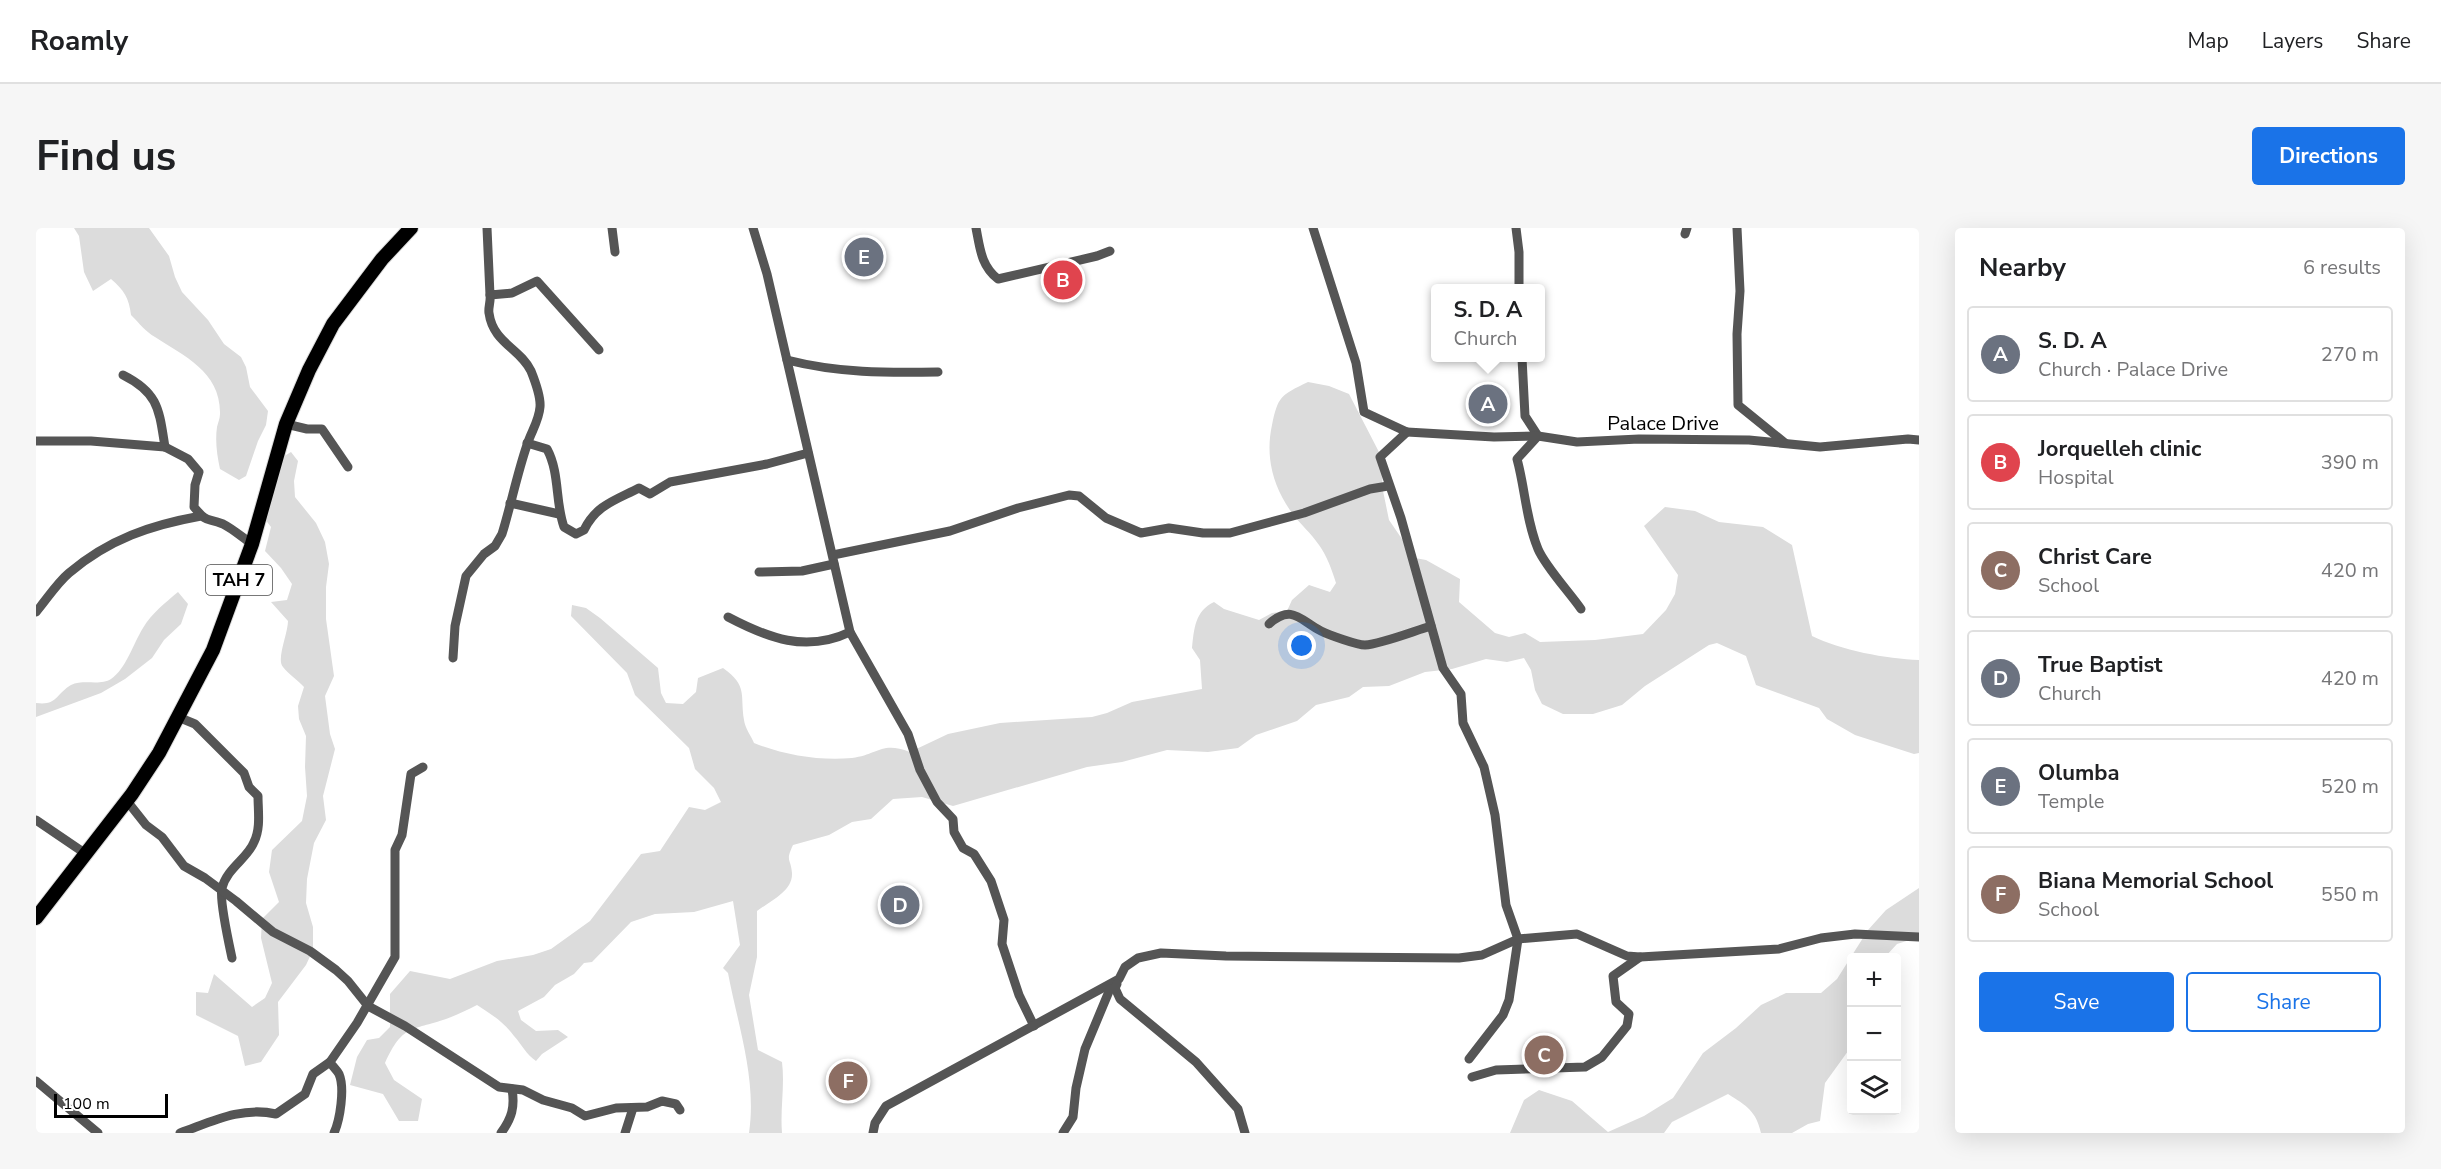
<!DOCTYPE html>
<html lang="en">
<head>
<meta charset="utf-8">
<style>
	body { margin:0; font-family:"Nunito Sans",sans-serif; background:#f6f6f6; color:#202124 }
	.controls { position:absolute; right:18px; bottom:18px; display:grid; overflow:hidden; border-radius:6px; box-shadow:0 6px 24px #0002 }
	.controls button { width:54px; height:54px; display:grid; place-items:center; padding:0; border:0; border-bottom:2px solid #e0e0e0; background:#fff; color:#202124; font:30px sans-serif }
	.scale { position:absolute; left:18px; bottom:15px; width:114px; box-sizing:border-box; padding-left:6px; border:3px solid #000; border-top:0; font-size:16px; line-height:21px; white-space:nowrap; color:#000; -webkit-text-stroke:4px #fff; paint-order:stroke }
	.you { position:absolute; left:1266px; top:418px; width:21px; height:21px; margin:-15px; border:4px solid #fff; border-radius:50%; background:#1a73e8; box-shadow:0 0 0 9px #1a73e833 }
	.badge { display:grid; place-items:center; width:39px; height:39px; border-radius:50%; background:#1a73e8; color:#fff; font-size:20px; font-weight:700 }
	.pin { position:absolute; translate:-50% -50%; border:3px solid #fff; box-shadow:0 2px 6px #0006 }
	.popup { position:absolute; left:1395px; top:56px; width:114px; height:78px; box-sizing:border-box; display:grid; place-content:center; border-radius:6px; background:#fff; filter:drop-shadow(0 2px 4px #0005); font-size:20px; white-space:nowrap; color:#757577 }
	.popup b { font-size:22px; color:#202124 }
	.popup::after { content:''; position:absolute; left:50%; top:100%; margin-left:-12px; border:12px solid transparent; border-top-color:#fff }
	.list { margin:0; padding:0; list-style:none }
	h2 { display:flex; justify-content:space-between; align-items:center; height:78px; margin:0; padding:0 24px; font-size:26px }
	h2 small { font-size:20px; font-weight:400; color:#757577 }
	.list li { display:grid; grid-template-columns:39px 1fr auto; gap:18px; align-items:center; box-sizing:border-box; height:96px; margin:0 12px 12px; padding:0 12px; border:2px solid #e0e0e0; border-radius:6px }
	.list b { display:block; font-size:22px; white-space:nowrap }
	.list p { margin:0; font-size:20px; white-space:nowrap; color:#757577 }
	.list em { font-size:20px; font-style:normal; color:#757577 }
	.actions { display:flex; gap:12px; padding:18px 24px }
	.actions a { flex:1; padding:14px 0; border:2px solid #1a73e8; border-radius:6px; text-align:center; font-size:21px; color:#1a73e8 }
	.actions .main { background:#1a73e8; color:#fff }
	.icon { flex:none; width:33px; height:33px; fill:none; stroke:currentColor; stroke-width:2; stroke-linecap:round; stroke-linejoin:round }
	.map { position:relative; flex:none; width:1883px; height:905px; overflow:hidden; border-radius:6px }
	header { display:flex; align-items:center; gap:36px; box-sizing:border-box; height:84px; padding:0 30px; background:#fff; border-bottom:2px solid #e0e0e0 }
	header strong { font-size:28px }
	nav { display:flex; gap:33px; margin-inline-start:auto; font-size:21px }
	.intro { display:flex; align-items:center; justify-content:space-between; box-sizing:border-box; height:144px; padding:0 36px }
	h1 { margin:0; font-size:42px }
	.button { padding:15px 27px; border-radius:6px; background:#1a73e8; color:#fff; font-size:21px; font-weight:700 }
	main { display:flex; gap:36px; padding:0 36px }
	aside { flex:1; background:#fff; border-radius:6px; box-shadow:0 6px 24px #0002 }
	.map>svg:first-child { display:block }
	.green { fill:#dcdcdc }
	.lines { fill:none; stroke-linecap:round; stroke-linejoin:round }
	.highway-casing { stroke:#dbdbdb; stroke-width:16 }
	.minor { stroke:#555; stroke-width:9 }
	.highway { stroke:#000; stroke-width:14 }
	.labels { text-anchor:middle; stroke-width:6; stroke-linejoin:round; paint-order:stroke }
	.shield { fill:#fff; stroke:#4c4c4c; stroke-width:1.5 }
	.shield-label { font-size:18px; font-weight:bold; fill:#000 }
	.street-label { font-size:20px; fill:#000; stroke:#fff }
</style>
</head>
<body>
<header>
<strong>Roamly</strong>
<nav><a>Map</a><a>Layers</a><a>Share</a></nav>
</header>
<div class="intro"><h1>Find us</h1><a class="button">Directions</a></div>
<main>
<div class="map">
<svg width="1883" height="905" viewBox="0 0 1883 905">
	<rect width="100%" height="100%" fill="#fff"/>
	<g class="green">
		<path d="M38,0H113L133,28L139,49L146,64L172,92L188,116L205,129L210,139L214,159L232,183L230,197L222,213L210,248L203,252L184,241C181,227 179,213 181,199C182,195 184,190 184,186C185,144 148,128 119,109C110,104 103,95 95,87C93,70 88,62 75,51L57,63L48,44L43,8Z"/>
		<path d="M1272,154L1293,158L1313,166L1344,226L1347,243L1346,258L1353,292L1379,330L1390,332L1424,351L1423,374L1459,405L1473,409L1489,405L1504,414L1559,412L1607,406L1630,382L1639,366L1642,347L1608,298L1629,279L1659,283L1683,294L1727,299L1756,317L1776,408C1804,422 1851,431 1883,432V525L1878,526L1819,507L1791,491L1783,480L1720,457L1710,428L1681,415L1673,417L1609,458L1586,477L1557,486H1527L1506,476L1499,462L1495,442L1488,430L1471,434L1450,431L1416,441L1389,444L1353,458L1327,459L1313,469L1280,477L1261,493L1220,507L1202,520L1172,524L1131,522L1086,534L1051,539L917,578L886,569L857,571L835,591L816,594L793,607L757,617C749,634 755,630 756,645C757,663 734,673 721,683V729L713,767L722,822L746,834C749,858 744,881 746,905H713C721,851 702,798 692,745L687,740L704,717L697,673L658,684L619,686L595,694L556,734L548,735L538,746L519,757L508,769L482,783L485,792L500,803L522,802L532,809L506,826L500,833C490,826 486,817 478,808C468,794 455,786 441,777C431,782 421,787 410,791C375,803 367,796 349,835L358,852L386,871L382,893H363L347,866L314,857L321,829L331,812L343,810L354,799V766L374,743L414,751L461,733L497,727L515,721L554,693L605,626L624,623L653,579L669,582L685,574L678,560L659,541L653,520L599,467L591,445L535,388L536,377L550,380L564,390L622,440L625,465L630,475L647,476L660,464L662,450L687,440C712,458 704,466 708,492C709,500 715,508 718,515C748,527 783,533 816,530C842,527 845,513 874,524L912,506L964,495L1056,489L1071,485L1096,474L1166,461L1164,432L1156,420C1158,401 1159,383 1178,374L1188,381L1223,392L1236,385L1251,383L1256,372L1273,357L1294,364L1300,355C1296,342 1291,328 1283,317C1275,305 1264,296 1256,285C1237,259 1229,229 1236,197C1242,168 1245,167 1272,154Z"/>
		<path d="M255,224L262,233L258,253L259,269L280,295L289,314L293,336L290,359V391L298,448L289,468L294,506L299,521L287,568L290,592L278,615L271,651L270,675L277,699V722L270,737L242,774L243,807L225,834L209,838L202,808L160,787V764L172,765L178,746L216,779L229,770L236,755L225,710L226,691L243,674L233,644L236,622L266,593L271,568L269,539L270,508L263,491L262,478L268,459C262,452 252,446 247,439C240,432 252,405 252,393L235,374L251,372L256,356L245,340L229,323L235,299L222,282L237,235Z"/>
		<path d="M142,364L152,376L145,396L128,412L116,430L89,451L65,465L0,489V475C21,478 20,466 35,457C47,451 65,458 75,451C90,441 97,416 107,400C116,385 129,375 142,364Z"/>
		<path d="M1883,660V709L1861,716L1849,729L1816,730L1815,819L1789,855L1784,893L1772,896L1756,905H1725C1720,883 1711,878 1692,866L1636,894L1628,905H1474L1488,872L1503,862L1536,873L1572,904L1608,888L1637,870L1667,825L1700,800L1725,777L1750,765H1785L1801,751L1832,702L1850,682Z"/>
	</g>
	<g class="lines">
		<defs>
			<polyline id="highway" points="0,690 96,566 123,525 177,422 216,316 250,196 273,142 297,96 346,31 375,0"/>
		</defs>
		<use href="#highway" class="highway-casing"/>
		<g class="minor">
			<polyline points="451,0 454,67 476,65 501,53 563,122"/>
			<polyline points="576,0 579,24"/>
			<polyline points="717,0 731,46 814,404 872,506 884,542 901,574 917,591 918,604 927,620 938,626 955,653 968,692 966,716 983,767 998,798"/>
			<path d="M940,0C944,20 945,38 962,51L1061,28L1074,23"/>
			<polyline points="1277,0 1320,135 1328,184 1371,204 1344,229 1365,290 1407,440 1425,466 1427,495 1448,539 1459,587 1470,677 1482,711 1473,772 1467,787 1433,831"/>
			<polyline points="1480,0 1483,24 1483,60"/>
			<polyline points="1701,0 1704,63 1701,106 1702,177 1749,215"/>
			<polyline points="1649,6 1651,0"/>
			<path d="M1486,130L1489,188L1502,208L1481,231C1489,260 1490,292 1502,321C1509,338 1534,365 1545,381"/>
			<path d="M751,132C802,145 850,145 902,144"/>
			<path d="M87,147C123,165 123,182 129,219"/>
			<polyline points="250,196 271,201 286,201 312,239"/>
			<polyline points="1371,204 1458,209 1502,208 1541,214 1603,211 1713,212 1784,219 1872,211 1883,212"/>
			<path d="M0,213H55L129,219L152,231L163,244L159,257L158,279C172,296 170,289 187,296C197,301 207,310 216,316"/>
			<path d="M491,215L511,221C524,245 519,274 528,299L540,306L548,302C560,277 580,272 603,260L614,266L634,254L731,236L772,225"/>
			<polyline points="474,275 523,286"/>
			<polyline points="797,327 914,303 982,280 1033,267 1043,268 1070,290 1105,305 1133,300 1167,305 1194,305 1268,285 1334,261 1352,258"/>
			<polyline points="723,344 766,343 798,336"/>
			<path d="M0,384C11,371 21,355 33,345C73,311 115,297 165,288"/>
			<path d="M692,389C732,410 770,425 814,404"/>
			<path d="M1233,396C1256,375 1265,393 1285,403C1293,407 1321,417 1329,417C1345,416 1378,403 1395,398"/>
			<path d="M417,430L419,398L430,348L448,326L459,318L466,306C475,277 481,246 491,217C495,204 503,193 504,179C505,168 499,153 495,143C484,120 457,115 453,85C452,80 455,73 454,67"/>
			<path d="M142,489L159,496L208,545L213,559L222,568C222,583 225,600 218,614C212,630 191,640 186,660C183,671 193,716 196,730"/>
			<polyline points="91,573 110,597 126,609 148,638 169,650 200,673 237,704 274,723 300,742 312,753 332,778 369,798 463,859 487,862 507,872 536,880 549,888 580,880 611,879 626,873 640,876 644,882"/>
			<polyline points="0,592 50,626"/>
			<polyline points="1079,760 1084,771 1160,834 1202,881 1209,905"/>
			<polyline points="1436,849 1460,842 1549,839 1566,829 1591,798 1593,786 1580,774 1577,748 1604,729"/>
			<polyline points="0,853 62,905"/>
			<path d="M144,905C175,894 205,878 240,886L269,866L277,846L294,834"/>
			<path d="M298,905C304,892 309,860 303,846C301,842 296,838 294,834L321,795L359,729V622L366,607L375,546L387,539"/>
			<path d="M465,905C476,890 479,879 476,861"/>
			<polyline points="589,905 597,880"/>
			<polyline points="837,905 839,895 850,878 1083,751 1089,739 1102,730 1125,725 1190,728 1423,730 1446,727 1482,711 1541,706 1591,728 1604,729 1743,721 1785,710 1819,706 1883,709"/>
			<polyline points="1027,905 1037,889 1040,860 1049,821 1074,761 1079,760 1081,756"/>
		</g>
		<use href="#highway" class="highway"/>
	</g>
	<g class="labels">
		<rect class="shield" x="170" y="337" width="66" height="30" rx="4.5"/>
		<g class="shield-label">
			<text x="203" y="358">TAH 7</text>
		</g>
		<g class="street-label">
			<text x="1627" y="202">Palace Drive</text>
		</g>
	</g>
</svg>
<div class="controls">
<button>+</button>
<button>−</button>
<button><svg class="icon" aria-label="layers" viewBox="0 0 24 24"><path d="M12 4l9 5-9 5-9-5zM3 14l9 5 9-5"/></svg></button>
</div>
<div class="scale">100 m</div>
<div class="you"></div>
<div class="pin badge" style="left:1452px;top:176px;background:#6b7280">A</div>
<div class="popup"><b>S. D. A</b>Church</div>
<div class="pin badge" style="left:1027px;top:52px;background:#e0444e">B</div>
<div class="pin badge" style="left:1508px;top:827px;background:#8d6e63">C</div>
<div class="pin badge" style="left:864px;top:677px;background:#6b7280">D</div>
<div class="pin badge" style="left:828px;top:29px;background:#6b7280">E</div>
<div class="pin badge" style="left:812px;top:853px;background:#8d6e63">F</div>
</div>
<aside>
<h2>Nearby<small>6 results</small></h2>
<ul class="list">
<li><span class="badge" style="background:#6b7280">A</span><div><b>S. D. A</b><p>Church · Palace Drive</p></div><em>270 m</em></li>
<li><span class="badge" style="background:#e0444e">B</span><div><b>Jorquelleh clinic</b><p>Hospital</p></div><em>390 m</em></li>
<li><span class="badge" style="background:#8d6e63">C</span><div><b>Christ Care</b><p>School</p></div><em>420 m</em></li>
<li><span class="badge" style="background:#6b7280">D</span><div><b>True Baptist</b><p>Church</p></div><em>420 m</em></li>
<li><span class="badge" style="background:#6b7280">E</span><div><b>Olumba</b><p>Temple</p></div><em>520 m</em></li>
<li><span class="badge" style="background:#8d6e63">F</span><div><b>Biana Memorial School</b><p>School</p></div><em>550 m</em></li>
</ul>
<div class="actions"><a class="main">Save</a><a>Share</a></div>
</aside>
</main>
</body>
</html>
